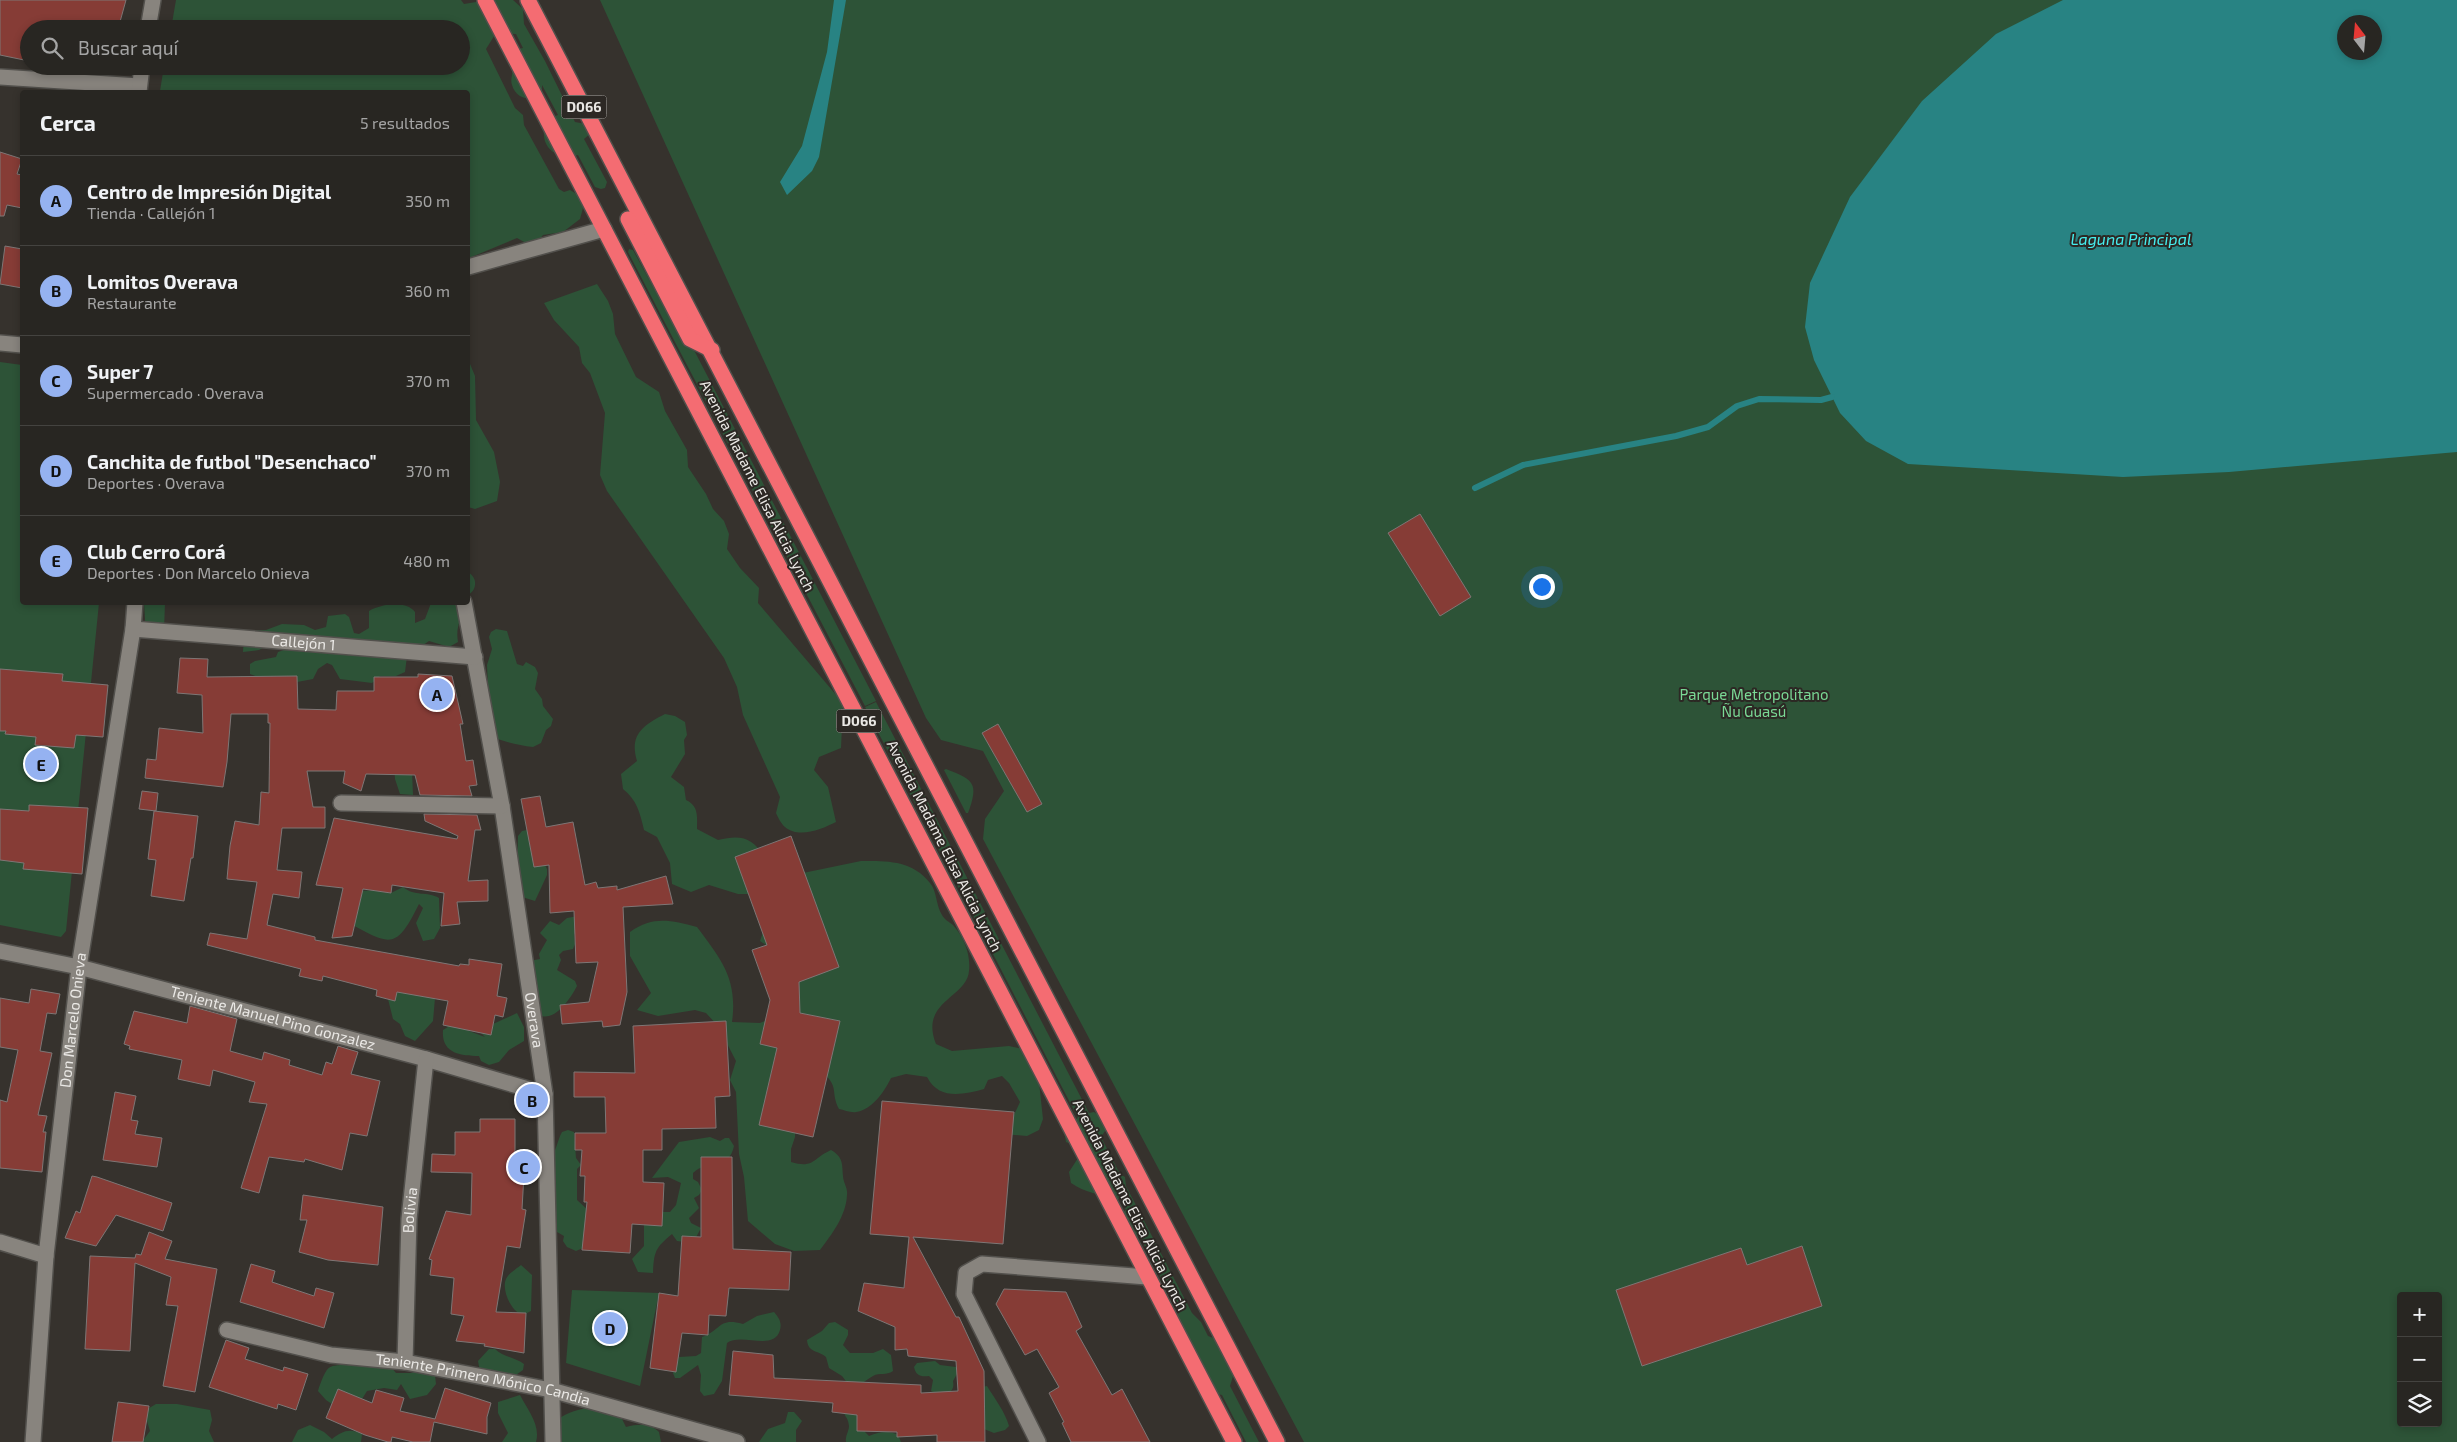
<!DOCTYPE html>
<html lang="es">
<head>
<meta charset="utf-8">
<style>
	body { margin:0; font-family:"Exo 2",sans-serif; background:#34322f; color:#f1f3f6 }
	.controls { position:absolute; right:15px; bottom:15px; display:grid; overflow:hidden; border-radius:5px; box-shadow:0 2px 8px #0003 }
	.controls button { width:45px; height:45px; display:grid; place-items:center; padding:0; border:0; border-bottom:1px solid #444340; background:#282622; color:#f1f3f6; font:25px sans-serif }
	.compass { position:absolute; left:2337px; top:15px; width:45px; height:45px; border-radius:50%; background:#282622; box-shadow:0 2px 8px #0003; rotate:344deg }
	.you { position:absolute; left:1541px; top:586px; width:18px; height:18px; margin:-12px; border:4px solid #fff; border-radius:50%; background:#1a73e8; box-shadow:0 0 0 8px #1a73e833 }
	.badge { display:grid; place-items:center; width:32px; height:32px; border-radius:50%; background:#95b2f1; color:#111; font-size:16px; font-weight:700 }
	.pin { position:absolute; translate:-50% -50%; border:2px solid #fff; box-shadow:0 1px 5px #0006 }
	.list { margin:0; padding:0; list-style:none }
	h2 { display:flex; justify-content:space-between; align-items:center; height:65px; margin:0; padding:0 20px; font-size:21px }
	h2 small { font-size:16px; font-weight:400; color:#a5a5a5 }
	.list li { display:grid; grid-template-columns:32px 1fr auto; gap:15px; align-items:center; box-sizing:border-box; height:90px; padding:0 20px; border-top:1px solid #444340 }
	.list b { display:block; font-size:19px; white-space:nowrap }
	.list p { margin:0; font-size:16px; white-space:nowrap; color:#a5a5a5 }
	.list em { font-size:16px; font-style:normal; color:#a5a5a5 }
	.icon { flex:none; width:28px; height:28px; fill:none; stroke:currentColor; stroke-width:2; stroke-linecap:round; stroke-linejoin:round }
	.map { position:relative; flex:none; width:2457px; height:1442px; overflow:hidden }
	.search { position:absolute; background:#282622; box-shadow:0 2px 8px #0003; left:20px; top:20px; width:450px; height:55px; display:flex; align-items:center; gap:12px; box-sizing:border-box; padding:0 18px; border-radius:28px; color:#a5a5a5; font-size:19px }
	.panel { position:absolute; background:#282622; box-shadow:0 2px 8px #0003; left:20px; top:90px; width:450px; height:515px; border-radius:5px }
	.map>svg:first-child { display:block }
	.green { fill:#2d5337; fill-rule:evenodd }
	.water { fill:#288383; fill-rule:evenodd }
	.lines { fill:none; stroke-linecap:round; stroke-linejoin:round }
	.stream { stroke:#288383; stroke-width:6 }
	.building { fill:#863c36; stroke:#7e7675 }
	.minor-casing { stroke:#52504c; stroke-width:18 }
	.highway-casing { stroke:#52504c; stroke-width:18 }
	.minor { stroke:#88847e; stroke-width:15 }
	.highway { stroke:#f46c72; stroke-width:15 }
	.labels { text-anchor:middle; stroke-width:4; stroke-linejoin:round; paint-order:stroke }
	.shield { fill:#2c2824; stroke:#b1aeab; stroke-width:1 }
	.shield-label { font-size:14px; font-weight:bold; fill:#eae8e5 }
	.street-label { font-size:15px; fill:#eae8e5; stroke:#2c2824 }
	.park-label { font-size:15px; fill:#7ad995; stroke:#2c2824 }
	.water-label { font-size:16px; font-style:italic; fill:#45edee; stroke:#2c2824 }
</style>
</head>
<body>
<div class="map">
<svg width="2457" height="1442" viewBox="0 0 2457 1442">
	<rect width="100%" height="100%" fill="#36322d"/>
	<g class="green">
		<path d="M176,0H461L464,4L476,2L487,4L490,0H513L523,9L524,24L545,61L575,122L586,124L591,133L584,139L607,182L605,188L601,189L595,187L578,155C564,161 545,152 544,136C543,130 545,124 546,119L558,115L542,85V97C530,101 516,99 512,85C510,80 513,75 512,70C510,65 508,64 507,59L513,50L523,48L516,34L496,33L486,49L515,108L523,115L524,125L559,189L564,192L570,190L580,196L583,208L580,219L563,232L543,235L536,244L526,243L517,238L474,256L468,263V92H155L160,91L164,66H461V29H171Z"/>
		<path d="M600,0H2457V1442H1304L983,839L985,819L1004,791L983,751L941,740L926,718ZM2344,22H2374V52H2344ZM2401,1296H2438V1423H2401Z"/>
		<polygon points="629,249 633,250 675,327 695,352 876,701 865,706 628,252"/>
		<path d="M597,284L608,301L613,314L615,334L636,377L659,392L665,411L687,450L688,467L706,494L713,509L724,521L729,534L727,549L740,568L759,588L758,603L843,703L841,748L819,757L814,770L828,787L836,822C822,829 799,839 785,827C781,824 778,817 776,813L780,797L743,715L737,687L724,658L607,491L600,475L605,413L590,373L582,363L579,347L554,320L544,303Z"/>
		<polygon points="468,359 475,376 476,420 494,452 500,482 497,501 475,509 468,507"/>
		<polygon points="0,362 22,365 22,602 99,603 66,931 61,937 0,925"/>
		<path d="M468,572C478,578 477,590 468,595Z"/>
		<polygon points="144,603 165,603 164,630 146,636"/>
		<path d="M431,603H463C463,618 455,625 458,642L449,647L429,641L407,656L405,672L396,676H380L372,683L340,679L332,665L327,663L318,669L313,679L292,683L278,676L261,678L250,674V664L255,661L276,657L278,652L284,650L286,645L277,640L259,650L243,652L244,635L250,631L266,630L282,624L304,625L315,630L326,627L328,616L345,614L349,617L354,633L359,634L369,628V611C381,604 406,600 415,612V623L425,619Z"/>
		<path d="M496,629L507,631L517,664L523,666L526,662L535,667L538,673L535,689L542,699L543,706L553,719L551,726L546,730L541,743L533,747C518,745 504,742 490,736L487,665L492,649L489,637L491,632Z"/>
		<path d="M876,702L1089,1113L1094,1112L1103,1118L1107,1128L1101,1137L1120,1174L1125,1177L1126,1186L1192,1313L1201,1322L1208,1336L1219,1340L1234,1373L1230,1386L1259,1442H1246L1222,1395L1213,1393L1170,1337V1324L1179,1313L1139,1235L1136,1238L1126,1241L1117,1235L1112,1224L1118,1215L1126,1210L1120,1198L1115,1201C1099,1193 1085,1193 1071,1183L1069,1172L1078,1158L1075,1146L1066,1142L1064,1131L1070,1122L1078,1118L865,707Z"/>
		<path d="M665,714L675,716L685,722L687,735L684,740L685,754L671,777L684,787L686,800C699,806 697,817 697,829L718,840C742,834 753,838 765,858L750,894H738L709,885L691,892L672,884L670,863L657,837L644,830C640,813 637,800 623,789L621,774L637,761C629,735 643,725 665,714Z"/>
		<polygon points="394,765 412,771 413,795 400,794 395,779"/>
		<path d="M946,769C974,780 979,783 968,813H966L944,770Z"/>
		<polygon points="527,830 547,869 547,875 535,901 522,897 517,870 518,836 522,831"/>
		<path d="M861,861C887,861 912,860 930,883C937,891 936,906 942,915C944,919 949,922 953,925C964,937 971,955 969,971C967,998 919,1001 936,1044L952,1051L1009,1046L1023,1049L1039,1082L1043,1119L1039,1130L1027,1136L1002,1134L1003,1124L1014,1115L1020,1102L1009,1083L1002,1076L988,1080L984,1089C962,1095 939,1100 927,1077L906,1074L891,1078C884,1092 872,1110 856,1112C851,1113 844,1110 839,1109C830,1092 840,1087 822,1072L795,1123V1137L791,1149V1162C814,1169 813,1158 831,1150C843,1157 842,1163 843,1176C843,1182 848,1188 847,1195C846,1216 832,1234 820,1250L794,1251L775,1244L748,1221L744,1177L739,1154L736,1092L730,1080L736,1061L718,1026L706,1013L695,1010L658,1016L637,1010L651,993L630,956V932C653,916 670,920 697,927C721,959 738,979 732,1022L760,1023L787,1012L772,949L760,941L763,932L803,873Z"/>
		<path d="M403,887C415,897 427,891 439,898L440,928L434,939L423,941L416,923L423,908L419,904C397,948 392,947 351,924L362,891L377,890L391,893Z"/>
		<path d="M578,916L579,931L574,934L575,944L573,949L563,951L559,955L561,960L557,970L575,981L577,986C569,1001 552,1027 533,1012C527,1007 524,1004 523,996C521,985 527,972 529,961L540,959L539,954L547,940L540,933L550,921L559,925L567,918Z"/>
		<polygon points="413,983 435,998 433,1021 415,1041 405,1036 400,1024 393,1019 388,999"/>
		<path d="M517,1013L524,1027V1041L509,1050L499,1062L489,1065L481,1061L479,1056C460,1056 441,1053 443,1030L448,1027L446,1026L463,1024L469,1031L485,1037L481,1033L493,1024Z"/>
		<polygon points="568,1130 574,1132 576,1158 581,1165 577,1169 577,1200 589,1211 583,1248 576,1251 567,1247 563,1241 564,1236 557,1232 556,1214 551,1208 556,1182 552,1159 560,1136 562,1132"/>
		<path d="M710,1137L720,1141L725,1138H729L734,1146C729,1171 707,1159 693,1173V1179L698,1182L702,1190L699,1195L694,1198L699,1208L689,1218L691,1223L701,1228L693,1243L677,1241L672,1234C655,1248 654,1252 653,1273L638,1272L632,1259L644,1246V1222L646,1212H670L676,1205L681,1183L668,1177L652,1178L679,1142Z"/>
		<path d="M521,1265L532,1275L531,1311L523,1315C512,1313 501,1290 506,1279C508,1274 516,1269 521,1265Z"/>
		<polygon points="572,1290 659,1293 640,1386 566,1363"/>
		<path d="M774,1312C779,1318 782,1322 780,1330C774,1352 741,1332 727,1343L722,1381L714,1394L704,1396L700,1391L701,1375L698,1365L680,1378H675L673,1373L679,1357L696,1356L701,1353L702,1337C722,1330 718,1317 743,1324L757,1316Z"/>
		<path d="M835,1322L848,1330V1335L843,1345L850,1353H873L883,1349L891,1355L893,1371C886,1376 880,1372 873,1376C865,1380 860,1387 852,1389L842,1376L829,1368L826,1357C818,1350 808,1353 807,1340L822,1331L829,1323Z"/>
		<path d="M489,1349H495C503,1357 515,1357 524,1364L523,1370L513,1377C501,1373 492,1376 480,1372L478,1361Z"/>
		<path d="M378,1351L396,1373H411L425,1368L435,1375L436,1384L427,1395L410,1399L401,1384L397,1390L384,1388L367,1391L362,1399L335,1406L326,1400L318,1391C330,1356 329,1371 355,1361C364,1358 369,1353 378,1351Z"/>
		<path d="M935,1361L940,1365L956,1367L958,1372L953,1381C956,1395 941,1397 931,1391L933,1380L929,1376C921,1377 916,1376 914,1367L917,1363Z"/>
		<path d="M987,1386C995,1399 1005,1412 1009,1426L1005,1430L994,1433L984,1429L982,1387Z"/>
		<path d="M520,1395C527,1409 541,1425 536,1442H502L508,1433L498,1413V1402Z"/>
		<path d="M852,1401L865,1427V1432L869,1436C880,1432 888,1430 898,1435L901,1442H846C845,1436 849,1431 849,1426C848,1412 838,1419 852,1401Z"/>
		<polygon points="156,1404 177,1404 210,1410 212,1420 209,1431 214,1442 142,1442 150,1431 147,1421 146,1410"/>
		<path d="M602,1406L621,1417L626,1427C639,1424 649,1423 659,1432L661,1442H545C551,1413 577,1409 602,1406Z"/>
		<polygon points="788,1412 794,1412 802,1421 796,1430 796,1442 759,1442 768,1429 785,1423"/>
		<path d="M310,1425L324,1432L332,1439C343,1431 349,1428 362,1434L361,1442H292L298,1430Z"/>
	</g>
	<g class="water">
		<polygon points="834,0 846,0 819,157 812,171 787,195 780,182 802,146 827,52"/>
		<path d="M2063,0H2457V452L2229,472L2123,477L1908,464L1866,441L1840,413L1814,360L1805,327L1810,283L1850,197L1922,101L1996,34ZM2344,22H2374V52H2344Z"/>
	</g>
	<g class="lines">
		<polyline class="stream" points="1475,488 1523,465 1676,436 1708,427 1737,406 1759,399 1821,400 1832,397"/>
	</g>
	<g class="building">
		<polygon points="0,0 126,0 118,29 29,29 29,61 0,55"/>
		<polygon points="0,152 22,159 17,174 22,175 22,208 7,205 4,216 0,216"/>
		<polygon points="5,246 22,249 22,288 0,284"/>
		<polygon points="1420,514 1471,597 1440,616 1388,533"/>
		<polygon points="180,658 208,659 207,677 297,676 298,709 336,710 337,691 374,691 374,677 418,677 418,674 452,676 463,724 460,724 466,761 473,760 477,785 469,786 472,796 420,795 415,775 366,774 361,791 343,783 345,771 307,771 313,807 325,807 325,828 282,828 277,870 302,872 299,898 273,894 267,925 315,937 315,940 459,966 460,964 469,965 469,959 502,964 497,996 507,998 503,1017 495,1015 491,1035 443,1025 448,1001 397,992 395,1001 376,996 377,990 323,976 322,981 299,976 301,969 207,945 210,933 247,939 257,882 227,879 230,846 235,821 259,825 261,792 269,793 270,723 268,723 268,714 231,714 227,762 223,787 145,778 147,759 156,760 159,728 203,733 202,695 177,693"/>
		<polygon points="0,669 63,674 62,681 108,685 103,737 76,735 74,748 35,745 36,737 5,734 6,731 0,731"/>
		<polygon points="998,724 1042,804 1027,812 982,733"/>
		<polygon points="142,791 158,793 156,811 139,809"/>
		<polygon points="540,796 546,827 573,822 585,885 596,882 598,888 617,886 617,890 666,876 673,904 623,907 627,992 620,1025 603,1027 602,1021 562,1024 560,1005 589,1002 598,962 576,963 574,911 550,913 549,865 534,867 521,799"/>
		<polygon points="29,805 88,808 82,874 23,869 24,863 0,860 0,809 29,811"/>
		<polygon points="154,811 198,816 193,858 191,858 184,901 151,896 156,860 148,859"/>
		<polygon points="424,814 477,815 481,830 475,830 468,881 488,880 488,901 457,902 460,924 441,926 444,893 392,885 391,893 363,889 352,936 332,938 343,888 316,885 334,818 457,839 458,836 425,821"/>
		<polygon points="791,836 839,967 799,982 800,1013 840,1021 813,1137 759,1125 777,1048 760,1044 770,1000 752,950 767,945 735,857"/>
		<polygon points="31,989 60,994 56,1014 47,1013 40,1051 52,1053 38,1115 47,1116 43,1132 46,1132 42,1172 0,1168 0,1100 7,1102 18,1050 0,1047 0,998 29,1003"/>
		<polygon points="190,1006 237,1019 230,1051 262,1060 264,1052 290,1060 289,1065 322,1075 326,1062 332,1064 338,1046 358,1052 351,1074 380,1081 367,1136 350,1133 342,1170 305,1159 304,1162 269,1157 259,1193 241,1188 267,1104 249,1102 255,1082 213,1070 210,1086 178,1079 182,1060 129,1049 130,1046 124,1044 134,1011 187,1023"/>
		<polygon points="726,1021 730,1096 715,1097 716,1128 662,1129 662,1150 643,1150 643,1182 664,1183 662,1226 632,1224 630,1253 582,1250 587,1202 584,1202 585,1176 580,1176 582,1150 575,1150 575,1133 606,1133 605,1097 574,1097 574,1072 635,1073 633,1026"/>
		<polygon points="115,1092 136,1096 131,1120 138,1121 135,1134 162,1138 157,1167 103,1160"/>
		<polygon points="882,1101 1014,1112 1003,1244 913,1237 956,1317 959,1317 984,1371 985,1442 937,1442 937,1435 897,1437 897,1432 857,1431 857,1415 832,1412 833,1403 729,1395 733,1351 773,1355 774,1378 921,1385 921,1393 958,1391 956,1361 908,1356 907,1349 895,1350 895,1327 858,1311 864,1283 904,1288 909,1237 870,1234"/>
		<polygon points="480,1119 515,1119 515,1157 525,1157 522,1209 526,1210 520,1248 507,1246 496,1312 526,1313 524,1353 484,1346 485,1344 456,1341 464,1316 451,1314 454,1278 430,1275 432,1260 429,1259 446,1211 471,1215 472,1173 431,1172 432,1154 455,1155 455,1132 480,1132"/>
		<polygon points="701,1157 732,1157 733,1249 791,1252 789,1290 729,1288 726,1316 709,1315 708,1335 682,1333 676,1372 650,1368 659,1293 678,1296 682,1236 701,1237"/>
		<polygon points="92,1176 97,1177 172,1203 163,1231 116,1215 96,1246 65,1238 76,1211 80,1213"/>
		<polygon points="303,1195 383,1207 378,1265 328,1260 299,1252 307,1220 300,1220"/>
		<polygon points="149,1232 172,1241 165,1259 217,1269 195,1392 163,1386 178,1306 166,1305 171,1277 135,1263 130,1351 85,1349 90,1256 135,1258 136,1254 141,1255"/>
		<polygon points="1802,1246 1822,1306 1642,1366 1616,1290 1741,1248 1747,1265"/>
		<polygon points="251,1264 275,1271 272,1282 314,1296 316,1288 334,1293 324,1328 240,1302"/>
		<polygon points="1004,1289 1066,1292 1082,1327 1076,1331 1112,1395 1122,1389 1150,1442 1071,1442 1062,1423 1064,1422 1049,1393 1059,1387 1037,1349 1025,1355 996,1304"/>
		<polygon points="226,1340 249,1348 245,1359 283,1371 284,1367 308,1374 296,1410 278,1404 277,1409 209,1387"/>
		<polygon points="445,1388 491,1403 487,1417 487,1434 434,1422 430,1442 413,1442 392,1437 391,1442 388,1442 365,1435 326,1418 338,1389 372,1403 376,1390 404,1398 400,1411 435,1419"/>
		<polygon points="118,1402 149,1406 143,1442 112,1442"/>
	</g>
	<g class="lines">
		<defs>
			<g id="minor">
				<polyline points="148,29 153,0"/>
				<polyline points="0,77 139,86"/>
				<polyline points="139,92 142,66"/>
				<polyline points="468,267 604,229"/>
				<polyline points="0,343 22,345"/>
				<path id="s1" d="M464,602L502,806L545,1094L553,1442"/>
				<path id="s2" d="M133,629L475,657"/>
				<polyline points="341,803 502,806"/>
				<path id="s3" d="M0,951L79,967L426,1059L545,1094"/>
				<polyline points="0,1242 46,1256"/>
				<path id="s4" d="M227,1330L331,1355L405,1362L551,1390L737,1442"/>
				<path id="s5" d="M405,1362L409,1219L426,1059"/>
				<path id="s6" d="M33,1442L46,1256L79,967L133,629L135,602"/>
				<polyline points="1038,1442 964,1294 966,1273 982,1264 1147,1277"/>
			</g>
			<g id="highway">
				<polyline points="485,0 1234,1442"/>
				<polyline points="528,0 1277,1442"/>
				<polyline points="628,219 690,339 712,350"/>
			</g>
		</defs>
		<use href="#minor" class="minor-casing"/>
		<use href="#highway" class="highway-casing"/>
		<use href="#minor" class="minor"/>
		<use href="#highway" class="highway"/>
	</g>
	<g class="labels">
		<g class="shield">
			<rect x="561.5" y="95.5" width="45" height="23" rx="4"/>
			<rect x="836.5" y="709.5" width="45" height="23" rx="4"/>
		</g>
		<g class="shield-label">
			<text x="584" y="112">D066</text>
			<text x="859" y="726">D066</text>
		</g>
		<g class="street-label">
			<text transform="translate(757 486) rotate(63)" y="5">Avenida Madame Elisa Alicia Lynch</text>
			<text dy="5" stroke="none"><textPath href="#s2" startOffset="171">Callejón 1</textPath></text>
			<text transform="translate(944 846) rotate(63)" y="5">Avenida Madame Elisa Alicia Lynch</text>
			<text dy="5" stroke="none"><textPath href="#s3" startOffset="281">Teniente Manuel Pino Gonzalez</textPath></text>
			<text dy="5" stroke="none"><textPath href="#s1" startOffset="424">Overava</textPath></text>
			<text dy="5" stroke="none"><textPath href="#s6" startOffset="424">Don Marcelo Onieva</textPath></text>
			<text transform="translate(1130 1205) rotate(63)" y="5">Avenida Madame Elisa Alicia Lynch</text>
			<text dy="5" stroke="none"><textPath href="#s5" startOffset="152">Bolivia</textPath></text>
			<text dy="5" stroke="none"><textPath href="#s4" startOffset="261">Teniente Primero Mónico Candia</textPath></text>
		</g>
		<g class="park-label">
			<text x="1754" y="700">Parque Metropolitano<tspan x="1754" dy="17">Ñu Guasú</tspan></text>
		</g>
		<g class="water-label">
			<text x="2131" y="245">Laguna Principal</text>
		</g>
	</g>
</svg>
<div class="controls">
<button>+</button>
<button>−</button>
<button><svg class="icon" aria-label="layers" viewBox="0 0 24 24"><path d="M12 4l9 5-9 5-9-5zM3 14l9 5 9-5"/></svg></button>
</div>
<svg class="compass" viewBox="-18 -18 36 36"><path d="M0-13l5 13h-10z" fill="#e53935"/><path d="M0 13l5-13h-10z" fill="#a5a5a5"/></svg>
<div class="you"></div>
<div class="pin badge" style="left:437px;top:694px">A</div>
<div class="pin badge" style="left:532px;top:1100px">B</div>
<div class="pin badge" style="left:524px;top:1167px">C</div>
<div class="pin badge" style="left:610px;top:1328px">D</div>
<div class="pin badge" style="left:41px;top:764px">E</div>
<div class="search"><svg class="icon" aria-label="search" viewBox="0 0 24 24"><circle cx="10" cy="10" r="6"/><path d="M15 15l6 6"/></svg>Buscar aquí</div>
<section class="panel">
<h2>Cerca<small>5 resultados</small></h2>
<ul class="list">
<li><span class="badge">A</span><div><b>Centro de Impresión Digital</b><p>Tienda · Callejón 1</p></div><em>350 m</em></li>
<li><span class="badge">B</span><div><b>Lomitos Overava</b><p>Restaurante</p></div><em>360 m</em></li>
<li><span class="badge">C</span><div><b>Super 7</b><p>Supermercado · Overava</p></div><em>370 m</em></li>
<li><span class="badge">D</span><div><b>Canchita de futbol &quot;Desenchaco&quot;</b><p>Deportes · Overava</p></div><em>370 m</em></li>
<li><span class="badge">E</span><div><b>Club Cerro Corá</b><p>Deportes · Don Marcelo Onieva</p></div><em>480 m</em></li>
</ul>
</section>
</div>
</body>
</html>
